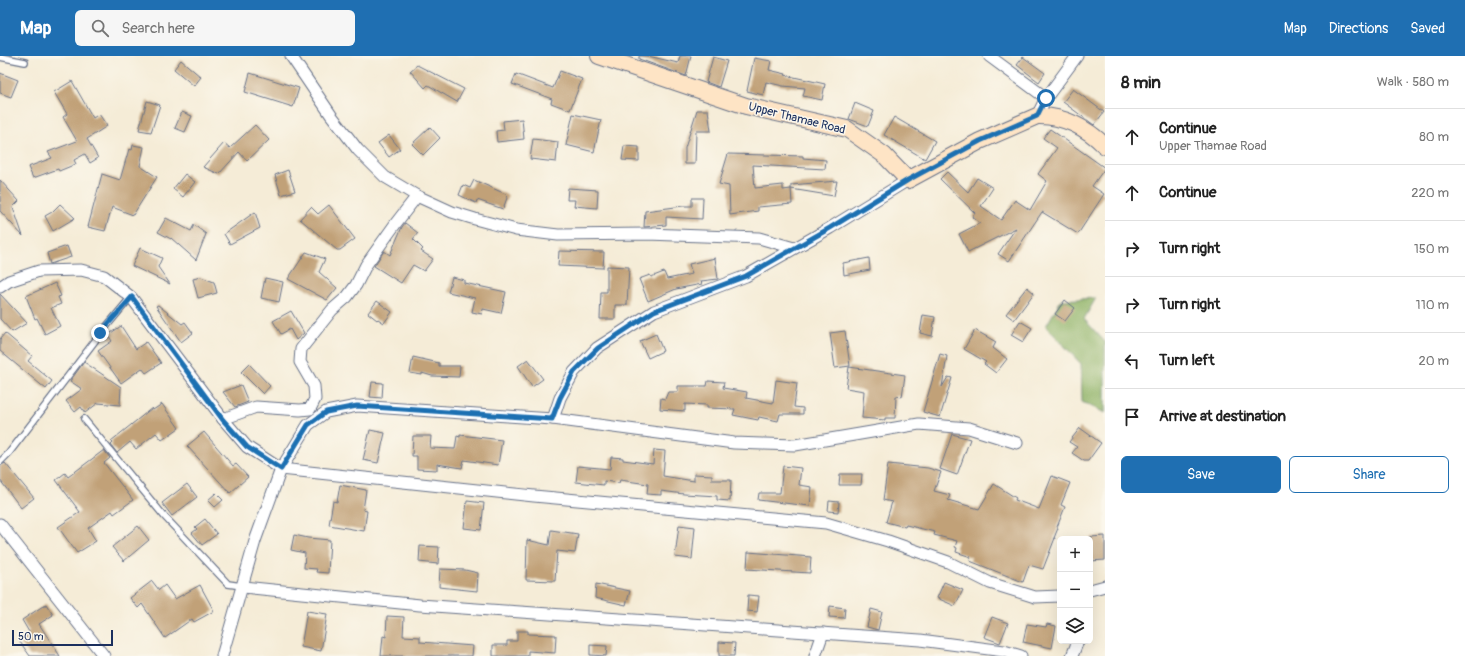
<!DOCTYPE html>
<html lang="en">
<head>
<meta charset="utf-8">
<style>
	body { margin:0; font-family:Pangolin,sans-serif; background:#f6f6f6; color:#222 }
	.controls { position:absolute; right:12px; bottom:12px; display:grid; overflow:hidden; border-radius:6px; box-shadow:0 4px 16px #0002 }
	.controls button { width:36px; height:36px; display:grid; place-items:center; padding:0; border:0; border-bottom:1px solid #e0e0e0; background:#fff; color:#222; font:20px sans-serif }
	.scale { position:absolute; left:12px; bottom:10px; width:101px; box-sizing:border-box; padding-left:4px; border:2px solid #1b2f5e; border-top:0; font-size:11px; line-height:14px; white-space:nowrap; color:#1b2f5e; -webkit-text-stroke:3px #fbf7ec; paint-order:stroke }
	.stop { position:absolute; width:12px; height:12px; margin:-9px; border:3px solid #1f6fb2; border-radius:50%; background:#fff }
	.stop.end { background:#1f6fb2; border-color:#fff; box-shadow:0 1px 4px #0008 }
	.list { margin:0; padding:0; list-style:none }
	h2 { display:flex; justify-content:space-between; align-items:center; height:52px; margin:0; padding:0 16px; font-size:17px }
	h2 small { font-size:13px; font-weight:400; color:#767676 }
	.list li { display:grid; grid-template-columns:26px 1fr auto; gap:12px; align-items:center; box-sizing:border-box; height:56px; padding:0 16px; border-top:1px solid #e0e0e0 }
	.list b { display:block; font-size:15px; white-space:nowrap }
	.list p { margin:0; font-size:13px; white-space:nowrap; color:#767676 }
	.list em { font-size:13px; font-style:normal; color:#767676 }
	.actions { display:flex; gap:8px; padding:12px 16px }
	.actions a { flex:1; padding:9px 0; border:1px solid #1f6fb2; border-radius:6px; text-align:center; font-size:14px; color:#1f6fb2 }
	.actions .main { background:#1f6fb2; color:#fff }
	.icon { flex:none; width:22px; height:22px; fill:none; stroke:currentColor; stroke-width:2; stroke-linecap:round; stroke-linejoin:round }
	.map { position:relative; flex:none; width:1105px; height:600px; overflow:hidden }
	header { display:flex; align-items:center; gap:24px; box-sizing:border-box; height:56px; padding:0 20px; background:#1f6fb2; color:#fff }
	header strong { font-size:19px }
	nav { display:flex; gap:22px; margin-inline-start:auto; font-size:14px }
	.search { width:280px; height:36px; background:#f6f6f6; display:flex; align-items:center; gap:10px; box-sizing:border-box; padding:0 14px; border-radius:6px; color:#767676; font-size:15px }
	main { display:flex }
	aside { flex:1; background:#fff }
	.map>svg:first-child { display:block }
	.forest { fill:#8fb266; stroke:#557062 }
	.building { fill:#c1a178 }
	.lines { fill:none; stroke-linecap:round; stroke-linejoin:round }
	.lane-casing { stroke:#677188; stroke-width:8 }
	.street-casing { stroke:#677188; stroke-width:13 }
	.secondary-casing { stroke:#677188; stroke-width:18 }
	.lane { stroke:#fff; stroke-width:5.5 }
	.street { stroke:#fff; stroke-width:11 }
	.secondary { stroke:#fee4c5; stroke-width:16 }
	.route { stroke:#1f6fb2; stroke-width:5 }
	.labels { text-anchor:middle; stroke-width:3; stroke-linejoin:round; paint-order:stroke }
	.street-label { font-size:12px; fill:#1b2f5e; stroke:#fbf7ec }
</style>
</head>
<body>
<header>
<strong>Map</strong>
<div class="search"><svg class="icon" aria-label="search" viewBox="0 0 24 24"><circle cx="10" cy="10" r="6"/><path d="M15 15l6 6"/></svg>Search here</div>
<nav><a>Map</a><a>Directions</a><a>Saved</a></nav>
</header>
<main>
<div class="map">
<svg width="1105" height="600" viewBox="0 0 1105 600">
	<rect width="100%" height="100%" fill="#fbf7ec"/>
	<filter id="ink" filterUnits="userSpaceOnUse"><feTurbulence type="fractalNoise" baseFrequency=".025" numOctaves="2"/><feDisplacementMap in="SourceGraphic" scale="8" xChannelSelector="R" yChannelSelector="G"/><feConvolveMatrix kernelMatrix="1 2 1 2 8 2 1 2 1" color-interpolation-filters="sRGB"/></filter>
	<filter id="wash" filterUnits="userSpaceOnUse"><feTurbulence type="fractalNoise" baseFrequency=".012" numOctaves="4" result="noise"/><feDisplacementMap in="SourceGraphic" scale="16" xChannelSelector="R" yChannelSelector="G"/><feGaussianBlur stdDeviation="0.9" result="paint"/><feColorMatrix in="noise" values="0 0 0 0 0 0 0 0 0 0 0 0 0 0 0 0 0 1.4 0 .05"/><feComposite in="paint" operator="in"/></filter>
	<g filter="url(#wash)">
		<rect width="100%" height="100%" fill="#f5ecd7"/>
		<polygon class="forest" points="1096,242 1084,263 1105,286 1105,357 1082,346 1081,308 1046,270 1061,244"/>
		<g id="blocks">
			<g class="building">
				<polygon points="639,0 648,0 678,7 680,0 691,0 686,20 639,3"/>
				<polygon points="713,1 727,5 719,31 706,26"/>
				<polygon points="1023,1 1045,17 1039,26 1017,9"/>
				<polygon points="754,2 771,5 769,14 786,18 785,19 825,28 822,44 803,40 805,32 783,30 766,26 763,39 747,35"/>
				<polygon points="181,4 201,21 194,30 174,13"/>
				<polygon points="417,9 464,33 457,46 428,29 425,32 410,15"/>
				<polygon points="560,15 582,23 570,54 551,47 552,43 512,28 516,18 553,32"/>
				<polygon points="0,17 18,24 11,41 0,37"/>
				<polygon points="250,17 299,32 293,51 245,36"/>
				<polygon points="72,25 93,62 99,58 107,70 87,83 98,102 90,107 85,98 74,104 76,108 59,115 58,113 33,122 28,111 52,102 48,96 77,85 63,61 67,58 54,36"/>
				<polygon points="1073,33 1104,56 1094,69 1063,46"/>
				<polygon points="147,45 160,49 151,76 139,74"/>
				<polygon points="855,47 874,55 868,70 849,63"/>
				<polygon points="697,54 708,54 711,75 696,75 695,108 685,108 685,92"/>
				<polygon points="182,56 192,60 185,76 175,72"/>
				<polygon points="573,58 601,64 594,96 566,89"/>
				<polygon points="894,61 935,85 925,103 884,79"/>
				<polygon points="522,63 524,83 497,86 496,75 504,74 503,65"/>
				<polygon points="255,69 269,84 247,105 239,96 219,118 203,111 224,87 230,92"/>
				<polygon points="430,71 440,82 423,99 412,88"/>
				<polygon points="1050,73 1105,112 1092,130 1104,138 1078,178 1042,156 1009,205 998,198 1016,172 968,196 959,178 980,167 972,161 975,157 940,123 947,116 968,136 977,122 993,132 981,150 1001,164 1015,144 1030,154 1047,125 1038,118 1057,92 1043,82"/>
				<polygon points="389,79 400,93 389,101 378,87"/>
				<polygon points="533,83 558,86 556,106 530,103"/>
				<polygon points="133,89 144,91 140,110 157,121 133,159 112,151 105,175 88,171 102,118 120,124 129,93 132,94"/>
				<polygon points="624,90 639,91 639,105 622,104"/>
				<polygon points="728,98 803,100 803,102 826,104 825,113 753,109 755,132 783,129 783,134 791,133 792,148 758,151 758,155 730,159 729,130 719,128"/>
				<polygon points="288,114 295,135 281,139 275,119"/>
				<polygon points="185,118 195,126 183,141 173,133"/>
				<polygon points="0,124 19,145 13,151 23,180 0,155"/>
				<polygon points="474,124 508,139 503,153 477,144 476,147 459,139 463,129 470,132"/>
				<polygon points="837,125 834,140 791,133 791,129"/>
				<polygon points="568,132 598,134 597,152 574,150 575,144 567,144"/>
				<polygon points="692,142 703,142 702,163 666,161 666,169 644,171 645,155 683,150 692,150"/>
				<polygon points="60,148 75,162 53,175 45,160 52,156"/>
				<polygon points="329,149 355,183 340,194 337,194 300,163 311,151 318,158"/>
				<polygon points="255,156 260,172 230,188 224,178"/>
				<polygon points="166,162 191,175 194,169 206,178 196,204 171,182 171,183 158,176"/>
				<polygon points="405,167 418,177 413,183 423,193 421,195 433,203 424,215 413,209 401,227 374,210 384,195 390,199 402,171"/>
				<polygon points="67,190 71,201 50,208 47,197"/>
				<polygon points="140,192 162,202 158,211 170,228 132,210"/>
				<polygon points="559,195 604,196 603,212 558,210"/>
				<polygon points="306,196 325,203 319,216 337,232 327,244 288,223"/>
				<polygon points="715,202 718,223 701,225 702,228 676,233 648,245 639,223 650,219 651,221 664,216 667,223 692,218 689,208"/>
				<polygon points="869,202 870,214 844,219 843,207"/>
				<polygon points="607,210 629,211 627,249 615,249 615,263 600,263 601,236 607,236"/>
				<polygon points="201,221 214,226 217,237 198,242 193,223"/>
				<polygon points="452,221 464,224 464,227 506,236 501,257 483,253 482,258 472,256 475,242 448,236"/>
				<polygon points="265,222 283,226 279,246 261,242"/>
				<polygon points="55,227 61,240 58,241 61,248 51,252 60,270 45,278 37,262 35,263 26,240"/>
				<polygon points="1027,231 1034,237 1014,264 1006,258"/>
				<polygon points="0,238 27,267 12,276 0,263"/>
				<polygon points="1065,244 1075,252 1065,265 1055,258"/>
				<polygon points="377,245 392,256 384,267 378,263 377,264 368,257"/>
				<polygon points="158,249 182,268 185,266 193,277 181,286 156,250"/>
				<polygon points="291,255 304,277 296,284 290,273 281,278 273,265"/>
				<polygon points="923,259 935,261 932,280 920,277"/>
				<polygon points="1020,265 1032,272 1023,286 1011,279"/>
				<polygon points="121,270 136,293 146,286 161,307 146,317 142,312 121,327 98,295 112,285 108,279"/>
				<polygon points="975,274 996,286 993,292 1007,303 996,317 984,308 986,306 964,293"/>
				<polygon points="845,275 850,310 835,312 830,277"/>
				<polygon points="5,277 32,300 28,305 52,325 46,333 0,295 0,283"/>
				<polygon points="656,278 663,295 648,302 640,285"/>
				<polygon points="940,298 947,300 942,331 948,321 952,322 940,361 923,356"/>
				<polygon points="413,301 439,307 439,310 460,310 459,321 432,320 422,317 422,319 410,317"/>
				<polygon points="528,303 543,323 532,331 518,310"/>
				<polygon points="84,306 121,331 120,349 98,347 85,357 81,351 75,356 66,345 82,333 70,325"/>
				<polygon points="249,308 270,330 263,338 241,316"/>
				<polygon points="849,311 905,319 902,341 896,340 895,362 885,362 885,364 862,362 864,335 846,332"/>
				<polygon points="776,324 797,327 794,351 803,352 803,358 780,358 778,365 759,361 758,364 733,359 735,353 707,352 707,349 685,348 685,355 660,353 661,342 665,343 668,336 678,336 678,330 707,330 708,325 724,326 723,332 747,336 746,342 773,347"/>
				<polygon points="372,326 383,327 382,342 370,341"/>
				<polygon points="241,329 248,346 235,351 223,336"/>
				<polygon points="162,348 179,372 162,384 156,377 136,393 130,386 117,397 111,389 113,387 111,385 152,352 153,354"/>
				<polygon points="1080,372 1101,387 1088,405 1084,405 1072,397 1077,391 1069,386"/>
				<polygon points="370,374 385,377 378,407 363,404"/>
				<polygon points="204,376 233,410 236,408 248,421 230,437 187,390"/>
				<polygon points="952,378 970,383 957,419 940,413"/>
				<polygon points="460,379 502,384 498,409 464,404 462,412 437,408 437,414 417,413 417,400 412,400 413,380 431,380 430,392 455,393 457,380 460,381"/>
				<polygon points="104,394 110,402 104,407 133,444 114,458 112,455 88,472 96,485 77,497 58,471 80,456 56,424 65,417 68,421"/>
				<polygon points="654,394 665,395 663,420 694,425 694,418 712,419 712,424 731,424 730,445 717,444 717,440 684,438 661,435 661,439 647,438 648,428 620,424 619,427 604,425 604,429 576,426 578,410 610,413 611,401 623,402 623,404 653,408"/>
				<polygon points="5,407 34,442 21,452 0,424 0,410"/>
				<polygon points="888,408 928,412 941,416 934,435 950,439 948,444 979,453 994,428 1016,442 1015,444 1039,453 1052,420 1070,427 1061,449 1065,451 1057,471 1058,472 1054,482 1055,482 1043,513 1029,509 1023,526 970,505 971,501 956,496 957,492 955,491 957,485 934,479 935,476 906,469 905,471 886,466 892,446 883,444"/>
				<polygon points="783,410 801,412 799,429 812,431 810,450 758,444 759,437 780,437"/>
				<polygon points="840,418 862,418 861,429 839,429"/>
				<polygon points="187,428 197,441 172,460 162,447"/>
				<polygon points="340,429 366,434 363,454 367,455 364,475 329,469 333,445 337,446"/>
				<polygon points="216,437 223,444 215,451 208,444"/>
				<polygon points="467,445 484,447 481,474 464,472"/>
				<polygon points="829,445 839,446 838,456 828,455"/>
				<polygon points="205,463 217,478 202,489 192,477 197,473 195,471"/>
				<polygon points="679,469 695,471 692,503 675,501"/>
				<polygon points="138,470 149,484 124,505 112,491"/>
				<polygon points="551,474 578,478 575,497 557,495 555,525 526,524 527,484 549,489"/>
				<polygon points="294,479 308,482 330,484 328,517 316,516 317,513 304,512 305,497 291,494"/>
				<polygon points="1105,480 1105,504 1090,505 1090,481"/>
				<polygon points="420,490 439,491 438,508 419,506"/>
				<polygon points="748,496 811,501 810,517 747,513"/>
				<polygon points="440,513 465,514 478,517 477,535 439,531"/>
				<polygon points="152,525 159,534 165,529 175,543 200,529 214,555 194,566 192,563 165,582 142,548 138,552 130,542"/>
				<polygon points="944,526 963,534 955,550 937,542"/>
				<polygon points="596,528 630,535 626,549 595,542"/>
				<polygon points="748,539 759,540 757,556 747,555"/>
				<polygon points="46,548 53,559 39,568 60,600 30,600 20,586 29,576 22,564"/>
				<polygon points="830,550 845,552 844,562 829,561"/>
				<polygon points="871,553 882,556 878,574 867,571"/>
				<polygon points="307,555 327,558 321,595 301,591"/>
				<polygon points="387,560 404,561 403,580 420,581 420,586 473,590 472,600 381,600 383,580 386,581"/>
				<polygon points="992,561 1008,567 1000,587 984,581"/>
				<polygon points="1027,568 1046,571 1047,568 1056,570 1052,592 1023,586"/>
				<polygon points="517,575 528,575 528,578 556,579 555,597 528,595 528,600 493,600 493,589 507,589 507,585 517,585"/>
				<polygon points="719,586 735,587 734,600 719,600"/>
				<polygon points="590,589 607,590 606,600 590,599"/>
			</g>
		</g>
	</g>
	<g filter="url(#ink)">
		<use href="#blocks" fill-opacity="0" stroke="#677188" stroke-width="1"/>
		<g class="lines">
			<defs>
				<g id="lane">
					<polyline points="0,1 25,6"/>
					<polyline points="84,363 164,460 228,528 242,530"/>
					<polyline points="0,406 9,397 101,277 131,241"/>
				</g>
				<g id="street">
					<polyline points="291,0 331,59 358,94 385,121 417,140 452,156 475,163 516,174 558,179 647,178 759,182 794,192"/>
					<polyline points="989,0 1046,42"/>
					<polyline points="1037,60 1046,42 1077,0"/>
					<polyline points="0,231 9,225 39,215 81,214 104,220 131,241 223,363 247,391 281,413 534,440 826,467 888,485 948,506 990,527 1035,541 1060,540"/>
					<polyline points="223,363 256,351 300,354 310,353 315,343 314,330 300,306 301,293 332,254 347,241 356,229 366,209 396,167 417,140"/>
					<polyline points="553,363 734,387 795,389 919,368 969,372 1017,387"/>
					<polyline points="0,468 104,600"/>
					<polyline points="243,531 420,549 920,584 1004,595 1021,600"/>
					<polyline points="1090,534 1105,530"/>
					<polyline points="222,600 255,485 281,413 308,369 326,356 357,350 553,363 560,342 574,316 597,292 654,255 746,220 830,172 908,124"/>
					<polyline points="815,600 823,577"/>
					<polyline points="1072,600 1078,585"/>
				</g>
				<path id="secondary" d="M599,0L746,50L847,73L884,99L908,124L980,85L1037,60C1063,59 1087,72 1105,90"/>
			</defs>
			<use href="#lane" class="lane-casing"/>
			<use href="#street" class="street-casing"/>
			<use href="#secondary" class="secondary-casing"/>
			<use href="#lane" class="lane"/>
			<use href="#street" class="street"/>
			<use href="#secondary" class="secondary"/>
		</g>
	</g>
	<g class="lines" filter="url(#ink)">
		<polyline class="route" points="100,277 132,241 223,364 247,391 281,413 308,369 326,356 357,350 552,363 560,342 574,316 598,292 654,255 746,220 830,172 908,124 980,85 1037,60 1046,42"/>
	</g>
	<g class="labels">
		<g class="street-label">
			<text transform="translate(797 62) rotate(14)" y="4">Upper Thamae Road</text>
		</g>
	</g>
</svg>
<div class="controls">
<button>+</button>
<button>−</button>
<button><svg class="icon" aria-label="layers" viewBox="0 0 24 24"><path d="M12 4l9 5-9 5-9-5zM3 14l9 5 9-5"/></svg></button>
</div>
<div class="scale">50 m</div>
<div class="stop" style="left:1046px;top:42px"></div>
<div class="stop end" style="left:100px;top:277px"></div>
</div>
<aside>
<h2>8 min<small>Walk · 580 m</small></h2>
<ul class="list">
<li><svg class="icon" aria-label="ahead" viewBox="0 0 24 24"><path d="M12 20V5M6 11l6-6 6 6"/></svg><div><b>Continue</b><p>Upper Thamae Road</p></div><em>80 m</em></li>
<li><svg class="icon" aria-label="ahead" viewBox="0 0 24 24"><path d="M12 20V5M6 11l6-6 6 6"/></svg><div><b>Continue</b></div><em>220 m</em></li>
<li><svg class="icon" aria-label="right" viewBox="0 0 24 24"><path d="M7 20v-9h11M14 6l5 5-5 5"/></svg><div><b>Turn right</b></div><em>150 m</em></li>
<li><svg class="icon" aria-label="right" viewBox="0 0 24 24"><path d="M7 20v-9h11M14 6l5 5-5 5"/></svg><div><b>Turn right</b></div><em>110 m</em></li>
<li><svg class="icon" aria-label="left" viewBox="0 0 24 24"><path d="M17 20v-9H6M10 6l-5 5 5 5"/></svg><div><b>Turn left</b></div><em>20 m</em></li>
<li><svg class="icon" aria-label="arrive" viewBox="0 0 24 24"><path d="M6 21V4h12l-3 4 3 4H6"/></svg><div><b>Arrive at destination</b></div></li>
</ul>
<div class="actions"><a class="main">Save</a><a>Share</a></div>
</aside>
</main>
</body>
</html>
